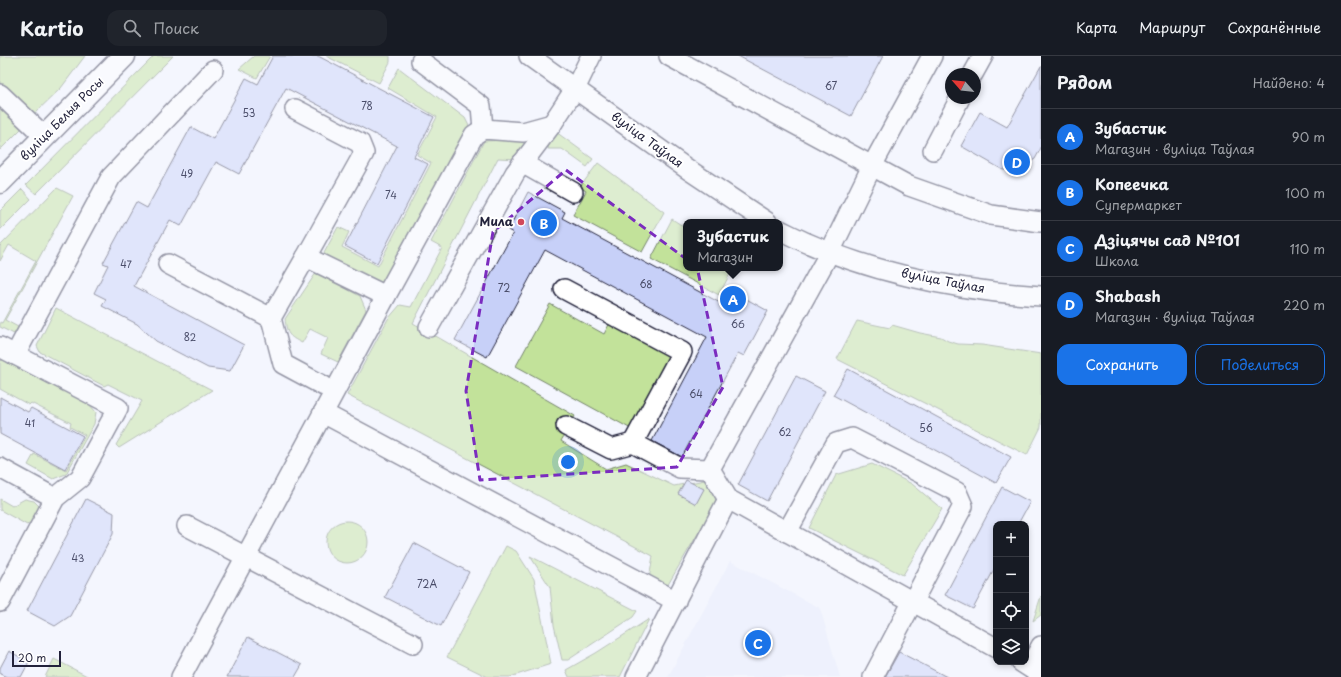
<!DOCTYPE html>
<html lang="ru">
<head>
<meta charset="utf-8">
<style>
	body { margin:0; font-family:"Playpen Sans",sans-serif; background:#20242c; color:#f1f3f6 }
	.controls { position:absolute; right:12px; bottom:12px; display:grid; overflow:hidden; border-radius:8px; box-shadow:0 2px 6px #0003 }
	.controls button { width:36px; height:36px; display:grid; place-items:center; padding:0; border:0; border-bottom:1px solid #363941; background:#171b24; color:#f1f3f6; font:20px sans-serif }
	.compass { position:absolute; left:945px; top:12px; width:36px; height:36px; border-radius:50%; background:#171b24; box-shadow:0 2px 6px #0003; rotate:298deg }
	.scale { position:absolute; left:12px; bottom:10px; width:49px; box-sizing:border-box; padding-left:4px; border:2px solid #22223b; border-top:0; font-size:11px; line-height:14px; white-space:nowrap; color:#22223b; -webkit-text-stroke:3px #fff; paint-order:stroke }
	.you { position:absolute; left:568px; top:406px; width:14px; height:14px; margin:-10px; border:3px solid #fff; border-radius:50%; background:#1a73e8; box-shadow:0 0 0 6px #1a73e833 }
	.badge { display:grid; place-items:center; width:26px; height:26px; border-radius:50%; background:#1a73e8; color:#fff; font-size:13px; font-weight:700 }
	.pin { position:absolute; translate:-50% -50%; border:2px solid #fff; box-shadow:0 1px 4px #0006 }
	.popup { position:absolute; left:683px; top:163px; width:100px; height:52px; box-sizing:border-box; display:grid; place-content:center; border-radius:8px; background:#171b24; filter:drop-shadow(0 1px 3px #0005); font-size:13px; white-space:nowrap; color:#9ea1a6 }
	.popup b { font-size:15px; color:#f1f3f6 }
	.popup::after { content:''; position:absolute; left:50%; top:100%; margin-left:-8px; border:8px solid transparent; border-top-color:#171b24 }
	.list { margin:0; padding:0; list-style:none }
	h2 { display:flex; justify-content:space-between; align-items:center; height:52px; margin:0; padding:0 16px; font-size:17px }
	h2 small { font-size:13px; font-weight:400; color:#9ea1a6 }
	.list li { display:grid; grid-template-columns:26px 1fr auto; gap:12px; align-items:center; box-sizing:border-box; height:56px; padding:0 16px; border-top:1px solid #363941 }
	.list b { display:block; font-size:15px; white-space:nowrap }
	.list p { margin:0; font-size:13px; white-space:nowrap; color:#9ea1a6 }
	.list em { font-size:13px; font-style:normal; color:#9ea1a6 }
	.actions { display:flex; gap:8px; padding:12px 16px }
	.actions a { flex:1; padding:9px 0; border:1px solid #1a73e8; border-radius:12px; text-align:center; font-size:14px; color:#1a73e8 }
	.actions .main { background:#1a73e8; color:#fff }
	.icon { flex:none; width:22px; height:22px; fill:none; stroke:currentColor; stroke-width:2; stroke-linecap:round; stroke-linejoin:round }
	.map { position:relative; flex:none; width:1041px; height:621px; overflow:hidden }
	header { display:flex; align-items:center; gap:24px; box-sizing:border-box; height:56px; padding:0 20px; background:#171b24; border-bottom:1px solid #363941 }
	header strong { font-size:19px }
	nav { display:flex; gap:22px; margin-inline-start:auto; font-size:14px }
	.search { width:280px; height:36px; background:#20242c; display:flex; align-items:center; gap:10px; box-sizing:border-box; padding:0 14px; border-radius:12px; color:#9ea1a6; font-size:15px }
	main { display:flex }
	aside { flex:1; background:#171b24 }
	.map>svg:first-child { display:block }
	.built { fill:#e6ebfc }
	.green { fill:#c2e29a; stroke:#72826a }
	.building { fill:#c7d0f8; stroke:#22223b }
	.lines { fill:none; stroke-linecap:round; stroke-linejoin:round }
	.minor-casing { stroke:#22223b; stroke-width:22 }
	.major-casing { stroke:#22223b; stroke-width:25 }
	.minor { stroke:#fff; stroke-width:19 }
	.major { stroke:#fff; stroke-width:22 }
	.marked { fill:none; stroke:#7b2cbf; stroke-width:3; stroke-dasharray:8 5; stroke-linejoin:round }
	.poi-dot { fill:#d1495b; stroke:#fff; stroke-width:1.5 }
	.labels { text-anchor:middle; stroke-width:4; stroke-linejoin:round; paint-order:stroke }
	.number-label { font-size:10px; fill:#4b4e6a }
	.street-label { font-size:12px; fill:#22223b; stroke:#fff }
	.poi-label { font-size:12px; font-weight:bold; fill:#22223b; stroke:#fff; text-anchor:end }
</style>
</head>
<body>
<header>
<strong>Kartio</strong>
<div class="search"><svg class="icon" aria-label="search" viewBox="0 0 24 24"><circle cx="10" cy="10" r="6"/><path d="M15 15l6 6"/></svg>Поиск</div>
<nav><a>Карта</a><a>Маршрут</a><a>Сохранённые</a></nav>
</header>
<main>
<div class="map">
<svg width="1041" height="621" viewBox="0 0 1041 621">
	<rect width="100%" height="100%" fill="#f4f6fe"/>
	<filter id="ink" filterUnits="userSpaceOnUse"><feTurbulence type="fractalNoise" baseFrequency=".025" numOctaves="2"/><feDisplacementMap in="SourceGraphic" scale="8" xChannelSelector="R" yChannelSelector="G"/><feConvolveMatrix kernelMatrix="1 2 1 2 8 2 1 2 1" color-interpolation-filters="sRGB"/></filter>
	<g filter="url(#ink)">
		<polygon class="built" points="730,505 820,552 840,621 668,621"/>
		<g class="green">
			<polygon points="0,0 85,0 61,32 33,59 0,27"/>
			<polygon points="154,0 173,0 36,138 26,129"/>
			<polygon points="254,0 270,0 257,22 239,13"/>
			<polygon points="326,0 390,0 390,6 379,27"/>
			<polygon points="399,12 465,62 469,70 383,228 323,199 338,171 349,176 342,191 378,210 431,107 417,99 437,61 388,32"/>
			<polygon points="0,47 24,70 0,94"/>
			<polygon points="556,76 593,103 587,111 562,93 548,93 550,84"/>
			<polygon points="526,83 527,89 517,103 498,102 413,267 575,360 561,385 606,413 626,407 674,430 705,424 720,440 666,532 649,523 653,500 347,339 388,263 400,249 411,251 442,192 431,186 484,85"/>
			<polygon points="598,107 664,156 642,196 573,159 586,135 580,131"/>
			<polygon points="57,132 73,140 5,264 18,271 14,278 0,271 0,266 2,267 36,205 9,189 0,205 0,190"/>
			<polygon points="22,133 31,143 0,174 0,155"/>
			<polygon points="672,163 686,172 686,212 733,212 719,239 651,203"/>
			<path d="M316,217L360,240L366,254L338,306L321,298L328,282L310,273L302,287C288,280 287,278 285,263Z"/>
			<polygon points="550,248 604,278 613,261 676,295 633,374 516,310"/>
			<polygon points="56,252 212,334 119,392 116,389 142,345 108,328 104,330 40,296 37,290"/>
			<polygon points="857,265 890,272 892,269 920,277 941,281 948,285 958,288 982,289 1041,298 1041,371 1027,399 837,303"/>
			<polygon points="3,304 89,348 96,356 94,368 66,418 53,423 28,409 34,398 66,414 85,379 70,371 71,367 31,347 29,349 0,333 0,305"/>
			<polygon points="872,408 912,428 942,453 903,519 809,472 836,419"/>
			<polygon points="0,443 12,450 25,443 34,445 40,451 33,464 27,469 0,454"/>
			<circle cx="347" cy="486" r="21"/>
			<polygon points="506,490 516,495 534,523 551,608 510,621 488,621 447,601"/>
			<polygon points="530,500 637,555 633,561 568,604 562,604 554,569 550,531"/>
			<polygon points="1041,540 1041,559 1033,565"/>
			<polygon points="649,563 620,621 569,621 566,614 596,597"/>
			<polygon points="54,603 89,621 45,621"/>
		</g>
		<g class="building">
			<polygon points="273,0 318,0 434,61 414,101 428,108 377,207 345,190 397,90 286,32 239,118 216,106 181,170 170,164 134,230 244,289 230,315 208,312 156,285 137,268 102,250 106,243 94,237 108,209 103,207 136,146 147,152 191,71 213,83 246,22 258,28"/>
			<polygon points="738,0 883,0 851,60"/>
			<polygon points="1041,10 1041,92 1035,103 1019,113 1003,114 961,90 980,56 1007,71"/>
			<polygon points="528,136 565,156 562,162 724,249 732,235 768,255 744,300 738,297 682,401 652,385 707,281 545,194 487,301 455,284 513,177 508,174"/>
			<polygon points="848,313 1011,401 996,427 833,339"/>
			<polygon points="796,320 825,335 767,445 738,429"/>
			<polygon points="0,341 28,356 31,352 83,380 65,413 0,378"/>
			<polygon points="686,424 704,433 696,448 678,438"/>
			<polygon points="1002,431 1030,446 1018,468 996,468 996,510 973,553 945,539"/>
			<polygon points="86,443 114,457 113,478 70,560 55,570 27,555"/>
			<polygon points="414,487 469,516 441,570 385,541"/>
			<polygon points="248,581 302,609 295,621 227,621"/>
			<polygon points="9,595 29,606 21,621 7,621 0,618 0,612"/>
			<polygon points="899,596 947,621 885,621"/>
		</g>
		<g class="lines">
			<defs>
				<g id="minor">
					<polyline points="529,0 686,112 767,166"/>
					<polyline points="669,0 909,130 991,159 1041,166"/>
					<polyline points="932,0 872,110 830,196 710,413 728,443 996,592"/>
					<polyline points="421,5 481,50 483,73"/>
					<polyline points="973,18 983,0"/>
					<polyline points="0,38 45,81"/>
					<polyline points="295,53 360,87 364,97 306,201"/>
					<polyline points="933,94 960,42"/>
					<polyline points="522,107 573,136"/>
					<path d="M780,174C857,214 955,235 1041,240"/>
					<polyline points="168,208 271,262 306,201 386,240 474,79 483,73 523,76 552,68"/>
					<polyline points="564,233 682,296 633,387"/>
					<polyline points="271,262 283,308 324,330"/>
					<polyline points="429,271 515,117 552,68 575,33 591,0"/>
					<polyline points="0,291 118,352 80,422 55,442 0,546"/>
					<polyline points="15,299 111,121 213,14"/>
					<polyline points="323,357 676,545"/>
					<polyline points="566,370 611,393 633,387 680,412 710,413"/>
					<polyline points="0,412 55,442"/>
					<polyline points="187,470 413,588"/>
					<polyline points="787,476 836,387 852,382 957,436 963,450 873,621"/>
					<polyline points="1021,606 1041,619"/>
					<polyline points="1030,611 1041,590"/>
					<polyline points="181,621 386,240"/>
					<polyline points="636,621 728,443"/>
				</g>
				<polyline id="major" points="0,126 124,0"/>
			</defs>
			<use href="#minor" class="minor-casing"/>
			<use href="#major" class="major-casing"/>
			<use href="#minor" class="minor"/>
			<use href="#major" class="major"/>
		</g>
	</g>
	<path d="M0 0H1041V621H0ZM566,114L697,211L723,331L677,411L480,424L466,335L493,176Z" fill="#f4f6fe" fill-opacity=".55" fill-rule="evenodd"/>
	<path class="marked" d="M566,114L697,211L723,331L677,411L480,424L466,335L493,176Z"/>
	<circle class="poi-dot" cx="521" cy="166" r="4"/>
	<g class="labels">
		<g class="number-label">
			<text x="831" y="34">67</text>
			<text x="367" y="54">78</text>
			<text x="249" y="61">53</text>
			<text x="187" y="122">49</text>
			<text x="391" y="143">74</text>
			<text x="126" y="212">47</text>
			<text x="646" y="232">68</text>
			<text x="504" y="236">72</text>
			<text x="738" y="272">66</text>
			<text x="190" y="285">82</text>
			<text x="696" y="342">64</text>
			<text x="30" y="371">41</text>
			<text x="926" y="376">56</text>
			<text x="785" y="380">62</text>
			<text x="78" y="506">43</text>
			<text x="427" y="532">72А</text>
		</g>
		<g class="street-label">
			<text transform="translate(62 63) rotate(-45)" y="4">вуліца Белыя Росы</text>
			<text transform="translate(647 84) rotate(36)" y="4">вуліца Таўлая</text>
			<text transform="translate(943 225) rotate(11)" y="4">вуліца Таўлая</text>
		</g>
		<g class="poi-label">
			<text x="513" y="170">Мила</text>
		</g>
	</g>
</svg>
<div class="controls">
<button>+</button>
<button>−</button>
<button><svg class="icon" aria-label="locate" viewBox="0 0 24 24"><circle cx="12" cy="12" r="6"/><path d="M12 2v4M12 18v4M2 12h4M18 12h4"/></svg></button>
<button><svg class="icon" aria-label="layers" viewBox="0 0 24 24"><path d="M12 4l9 5-9 5-9-5zM3 14l9 5 9-5"/></svg></button>
</div>
<svg class="compass" viewBox="-18 -18 36 36"><path d="M0-13l5 13h-10z" fill="#e53935"/><path d="M0 13l5-13h-10z" fill="#9ea1a6"/></svg>
<div class="scale">20 m</div>
<div class="you"></div>
<div class="pin badge" style="left:733px;top:243px">A</div>
<div class="popup"><b>Зубастик</b>Магазин</div>
<div class="pin badge" style="left:544px;top:167px">B</div>
<div class="pin badge" style="left:758px;top:587px">C</div>
<div class="pin badge" style="left:1017px;top:106px">D</div>
</div>
<aside>
<h2>Рядом<small>Найдено: 4</small></h2>
<ul class="list">
<li><span class="badge">A</span><div><b>Зубастик</b><p>Магазин · вуліца Таўлая</p></div><em>90 m</em></li>
<li><span class="badge">B</span><div><b>Копеечка</b><p>Супермаркет</p></div><em>100 m</em></li>
<li><span class="badge">C</span><div><b>Дзіцячы сад №101</b><p>Школа</p></div><em>110 m</em></li>
<li><span class="badge">D</span><div><b>Shabash</b><p>Магазин · вуліца Таўлая</p></div><em>220 m</em></li>
</ul>
<div class="actions"><a class="main">Сохранить</a><a>Поделиться</a></div>
</aside>
</main>
</body>
</html>
